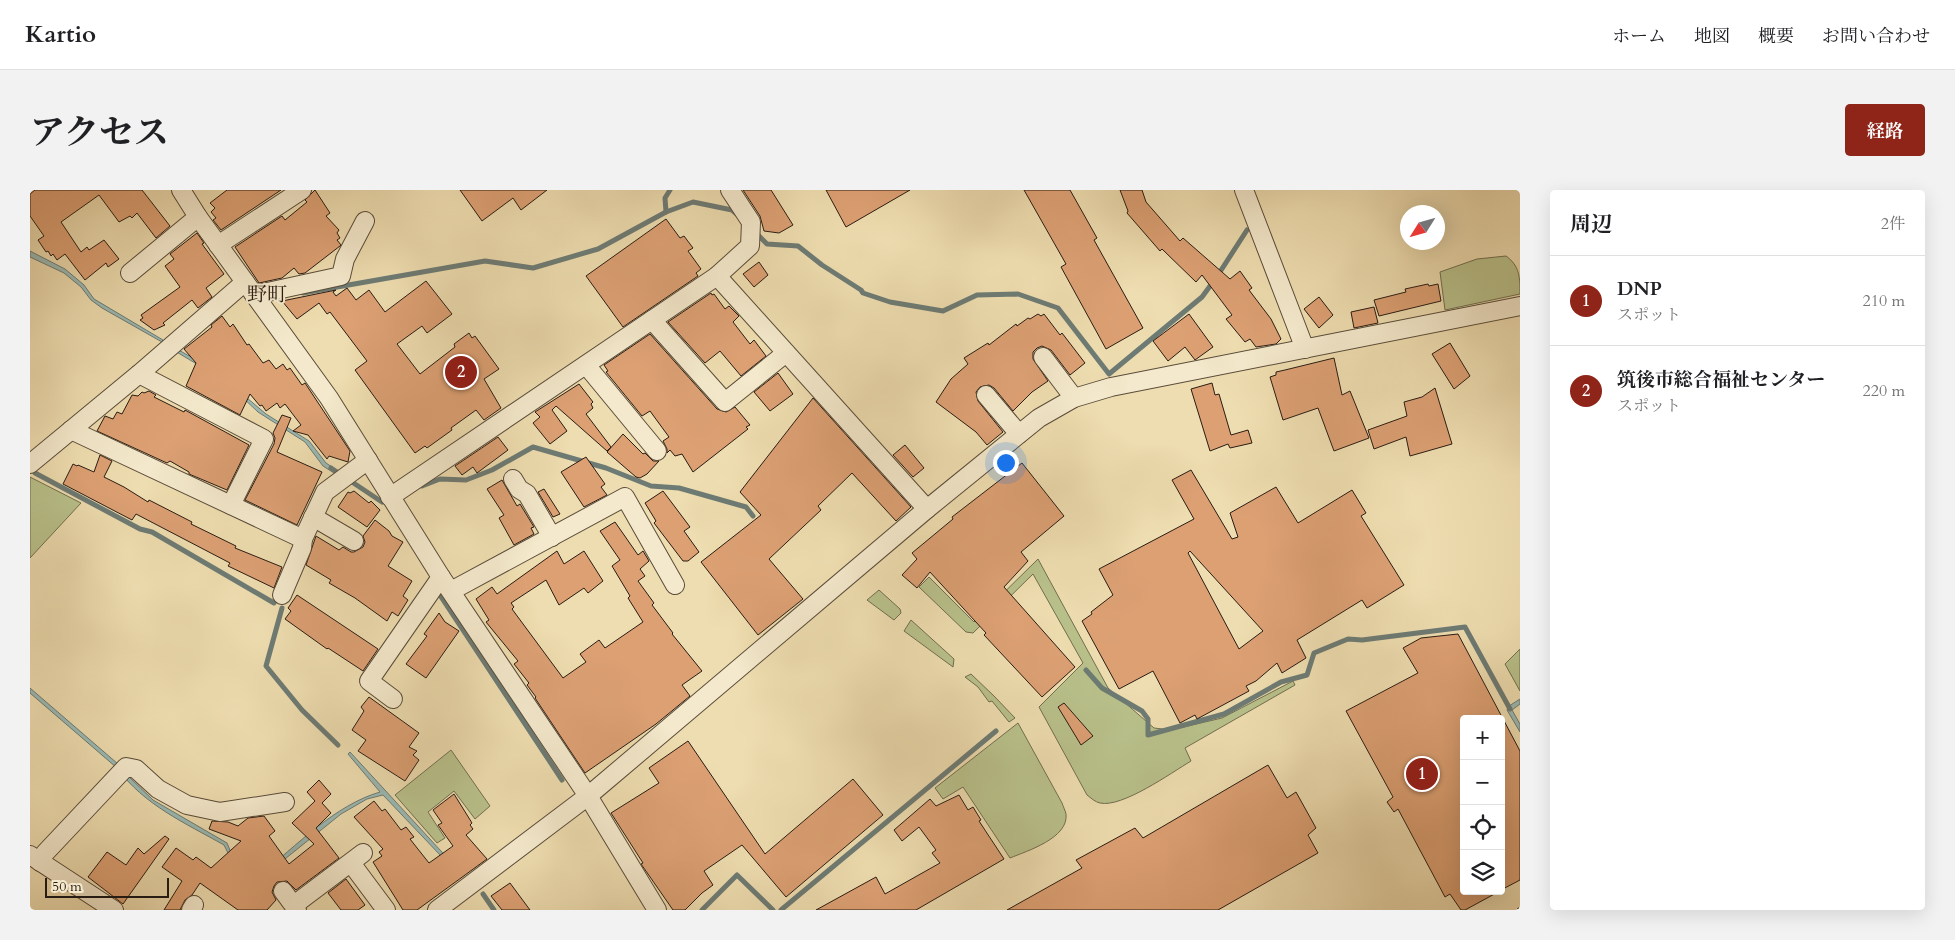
<!DOCTYPE html>
<html lang="ja">
<head>
<meta charset="utf-8">
<style>
	body { margin:0; font-family:Cardo,"Noto Serif JP",serif; background:#f2f2f2; color:#202124 }
	.controls { position:absolute; right:15px; bottom:15px; display:grid; overflow:hidden; border-radius:5px; box-shadow:0 5px 20px #0002 }
	.controls button { width:45px; height:45px; display:grid; place-items:center; padding:0; border:0; border-bottom:1px solid #e0e0e0; background:#fff; color:#202124; font:25px sans-serif }
	.compass { position:absolute; left:1370px; top:15px; width:45px; height:45px; border-radius:50%; background:#fff; box-shadow:0 5px 20px #0002; rotate:233deg }
	.scale { position:absolute; left:15px; bottom:12px; width:124px; box-sizing:border-box; padding-left:5px; border:2px solid #291c13; border-top:0; font-size:14px; line-height:18px; white-space:nowrap; color:#291c13; -webkit-text-stroke:4px #f4e9cc; paint-order:stroke }
	.you { position:absolute; left:975px; top:272px; width:18px; height:18px; margin:-12px; border:4px solid #fff; border-radius:50%; background:#1a73e8; box-shadow:0 0 0 8px #1a73e833 }
	.badge { display:grid; place-items:center; width:32px; height:32px; border-radius:50%; background:#8f2418; color:#fff; font-size:16px; font-weight:700 }
	.pin { position:absolute; translate:-50% -50%; border:2px solid #fff; box-shadow:0 1px 5px #0006 }
	.list { margin:0; padding:0; list-style:none }
	h2 { display:flex; justify-content:space-between; align-items:center; height:65px; margin:0; padding:0 20px; font-size:21px }
	h2 small { font-size:16px; font-weight:400; color:#757577 }
	.list li { display:grid; grid-template-columns:32px 1fr auto; gap:15px; align-items:center; box-sizing:border-box; height:90px; padding:0 20px; border-top:1px solid #e0e0e0 }
	.list b { display:block; font-size:19px; white-space:nowrap }
	.list p { margin:0; font-size:16px; white-space:nowrap; color:#757577 }
	.list em { font-size:16px; font-style:normal; color:#757577 }
	.icon { flex:none; width:28px; height:28px; fill:none; stroke:currentColor; stroke-width:2; stroke-linecap:round; stroke-linejoin:round }
	.map { position:relative; flex:none; width:1490px; height:720px; overflow:hidden; border-radius:5px }
	header { display:flex; align-items:center; gap:30px; box-sizing:border-box; height:70px; padding:0 25px; background:#fff; border-bottom:1px solid #e0e0e0 }
	header strong { font-size:24px }
	nav { display:flex; gap:28px; margin-inline-start:auto; font-size:18px }
	.intro { display:flex; align-items:center; justify-content:space-between; box-sizing:border-box; height:120px; padding:0 30px }
	h1 { margin:0; font-size:35px }
	.button { padding:12px 22px; border-radius:5px; background:#8f2418; color:#fff; font-size:18px; font-weight:700 }
	main { display:flex; gap:30px; padding:0 30px }
	aside { flex:1; background:#fff; border-radius:5px; box-shadow:0 5px 20px #0002 }
	.map>svg:first-child { display:block }
	.green { fill:#b9c18b; stroke:#716e4f }
	.water { fill:#9bbab4; stroke:#6d7b74 }
	.lines { fill:none; stroke-linecap:round; stroke-linejoin:round }
	.stream { stroke:#6d7b74; stroke-width:5 }
	.building { fill:#dca073; stroke:#291c13; fill-rule:evenodd }
	.minor-casing { stroke:#5a4c3a; stroke-width:20 }
	.minor { stroke:#f4e9cc; stroke-width:18 }
	.rail { stroke:#291c13; stroke-width:4; stroke-dasharray:9 9; stroke-linecap:butt }
	.labels { text-anchor:middle; stroke-width:4; stroke-linejoin:round; paint-order:stroke }
	.quarter-label { font-size:20px; fill:#291c13; stroke:#f4e9cc }
</style>
</head>
<body>
<header>
<strong>Kartio</strong>
<nav><a>ホーム</a><a>地図</a><a>概要</a><a>お問い合わせ</a></nav>
</header>
<div class="intro"><h1>アクセス</h1><a class="button">経路</a></div>
<main>
<div class="map">
<svg width="1490" height="720" viewBox="0 0 1490 720">
	<rect width="100%" height="100%" fill="#eeddb0"/>
	<filter id="stains"><feTurbulence type="fractalNoise" baseFrequency=".004" numOctaves="4"/><feColorMatrix values="0 0 0 0 .2 0 0 0 0 .09 0 0 0 0 .02 0 0 0 .5 -.17"/></filter>
	<radialGradient id="worn" r=".72"><stop offset=".6" stop-color="#630" stop-opacity="0"/><stop offset="1" stop-color="#630" stop-opacity=".3"/></radialGradient>
	<g class="green">
		<path d="M1476,66C1490,76 1490,88 1490,104L1415,120L1410,82L1447,69Z"/>
		<polygon points="0,287 51,313 0,368"/>
		<path d="M1008,369L1078,498L1124,538L1141,540L1192,528L1263,491L1265,495L1155,558L1161,571C1141,583 1092,618 1070,613C1065,612 1061,608 1057,605L1009,517L1053,473L1003,384L943,443L936,442L889,397L899,387L944,432Z"/>
		<polygon points="849,400 870,419 871,423 864,430 837,410"/>
		<polygon points="881,430 924,469 923,477 874,441"/>
		<polygon points="1490,459 1490,501 1475,474"/>
		<polygon points="941,484 964,506 985,528 979,532 962,511 959,512 948,497 935,487"/>
		<path d="M988,533L1032,613C1033,616 1035,620 1036,624C1039,648 997,661 980,668L933,597L913,609L905,598Z"/>
		<polygon points="421,560 460,616 445,629 424,601 398,622 415,648 407,653 365,605"/>
	</g>
	<g class="water">
		<polygon points="0,61 35,79 54,95 64,109 133,150 132,152 72,118 61,110 51,97 34,83 0,67"/>
		<polygon points="147,159 185,181 236,224 279,251 296,273 305,279 306,282 304,283 293,276 275,252 228,222 195,191 145,161"/>
		<path d="M0,498L88,574L97,585L123,610L197,653L202,665L230,685C266,656 305,615 350,602L318,564L320,562L433,685L431,687L353,605L337,609L311,624L230,689L200,667L194,655C155,633 114,615 87,578L0,503Z"/>
		<polygon points="1490,509 1490,514 1482,520 1490,534 1490,542 1477,520 1479,516"/>
	</g>
	<g class="lines">
		<g class="stream">
			<polyline points="636,22 635,8 640,0"/>
			<polyline points="726,43 737,54 768,56 792,75 831,100 833,103 860,112 913,121 947,105 988,104 1028,118 1079,184 1172,107 1183,92"/>
			<polyline points="1188,85 1217,40"/>
			<polyline points="273,103 455,71 503,78 568,59 636,22 663,12 702,20 709,26"/>
			<polyline points="301,278 352,312"/>
			<polyline points="5,283 110,339 122,342 244,413"/>
			<polyline points="392,296 410,289 436,290 462,280 503,257 576,278 621,296 649,298 716,317 723,326"/>
			<polyline points="410,405 532,590"/>
			<polyline points="252,418 236,476 272,520 308,555"/>
			<polyline points="1056,480 1072,498 1112,521 1118,529 1118,545 1194,524 1251,492 1277,485 1284,463 1318,449 1332,450 1435,437 1480,519"/>
			<polyline points="453,704 464,720"/>
			<polyline points="672,720 707,685 743,720"/>
			<polyline points="751,720 966,541"/>
		</g>
	</g>
	<g class="building">
		<polygon points="5,0 112,0 140,36 126,48 107,23 102,28 100,26 89,32 69,5 31,32 51,62 57,57 59,60 74,50 89,69 78,77 76,73 55,90 35,64 27,70 23,64 21,66 18,61 16,62 8,50 14,46 0,26 0,4"/>
		<polygon points="197,0 251,0 191,40 183,30 186,28 181,22 185,18 180,13"/>
		<polygon points="285,0 300,23 296,26 309,40 307,43 310,48 307,50 311,55 310,56 275,83 269,84 264,78 252,88 229,93 205,57 252,26 255,30 277,12 275,10"/>
		<polygon points="430,0 517,0 491,20 483,8 452,31"/>
		<polygon points="713,0 741,0 763,35 749,43 734,41 730,26"/>
		<polygon points="796,0 880,0 816,37"/>
		<polygon points="994,0 1040,0 1067,48 1064,50 1113,138 1076,159 1031,77 1036,74"/>
		<polygon points="1090,0 1112,0 1116,12 1150,51 1153,48 1200,89 1210,81 1222,98 1219,100 1241,129 1251,149 1246,154 1226,157 1220,149 1215,152 1196,129 1202,125 1172,85 1166,92 1132,59 1130,61 1097,23 1098,21"/>
		<polygon points="636,29 650,48 654,46 663,58 658,61 671,79 666,83 668,86 593,137 556,86"/>
		<polygon points="167,43 174,53 172,54 194,84 176,98 182,107 168,118 162,110 133,133 135,135 124,140 110,130 113,128 111,125 150,97 135,76 144,69 140,64"/>
		<polygon points="729,72 738,85 724,97 713,84"/>
		<polygon points="396,91 422,124 397,143 392,136 367,154 390,184 425,157 424,154 439,143 442,148 445,146 469,179 454,189 471,218 454,230 446,220 421,238 422,240 397,258 395,256 385,263 325,180 337,171 300,122 297,124 289,113 267,129 252,111 306,100 303,102 306,106 317,98 326,110 339,100 355,122"/>
		<polygon points="1398,94 1399,96 1408,94 1411,111 1349,126 1344,110 1376,102 1375,99"/>
		<polygon points="681,103 682,105 684,104 695,119 699,116 709,126 703,132 720,154 724,150 736,166 711,186 690,161 675,173 638,132"/>
		<polygon points="1289,107 1303,125 1289,138 1274,119"/>
		<polygon points="1344,117 1348,133 1324,138 1321,122"/>
		<polygon points="1008,124 1011,126 1014,124 1030,145 1032,143 1055,173 1040,185 1021,160 1012,156 1007,158 1003,162 1003,169 1018,191 1002,202 983,221 964,198 959,195 950,197 946,202 948,211 973,242 957,255 946,242 906,212 921,189 938,174 934,168 958,153 959,155 986,134 987,136 998,128 1000,129"/>
		<polygon points="1159,124 1183,157 1165,170 1155,157 1138,171 1123,151"/>
		<polygon points="192,126 200,137 203,134 217,155 219,154 233,173 239,170 246,179 253,174 257,180 260,178 272,195 275,193 320,261 318,272 299,266 297,269 278,245 263,241 271,235 255,214 250,218 247,213 236,221 232,215 230,216 220,204 210,225 156,196 166,173 154,159 182,137 181,135"/>
		<polygon points="620,144 687,219 696,222 705,217 720,235 716,237 718,239 663,282 652,264 645,266 640,260 637,263 637,259 633,251 639,247 620,221 612,226 576,182 578,181 574,175"/>
		<polygon points="1420,153 1440,186 1424,199 1402,164"/>
		<polygon points="1304,168 1312,205 1320,201 1339,248 1304,261 1288,218 1253,230 1240,187 1246,185 1246,182 1255,180"/>
		<polygon points="748,183 763,204 740,221 724,202"/>
		<polygon points="1182,193 1185,205 1189,204 1201,245 1218,240 1222,253 1200,258 1198,254 1180,261 1161,199"/>
		<polygon points="549,194 563,212 561,214 563,218 556,224 581,257 577,261 526,216 522,220 537,241 520,254 503,233 510,227 505,222"/>
		<polygon points="1405,198 1422,254 1380,266 1376,247 1344,259 1338,240 1377,226 1374,212 1392,207"/>
		<polygon points="119,201 126,205 124,207 154,222 155,220 219,255 197,300 159,284 159,282 140,271 137,273 67,241 75,226 83,229 87,222 92,224 102,205 108,206 112,202 114,203"/>
		<polygon points="783,208 881,317 866,331 822,283 788,316 791,320 739,369 773,409 728,445 671,372 731,325 710,302"/>
		<polygon points="252,225 261,228 247,262 292,282 267,335 215,310 244,254 245,248 243,243"/>
		<polygon points="593,244 613,264 615,263 623,271 629,271 617,284 610,288 606,287 577,262"/>
		<polygon points="468,247 478,260 447,283 443,277 432,285 425,276"/>
		<polygon points="875,255 894,278 883,287 863,265"/>
		<polygon points="70,265 82,271 74,287 94,297 118,312 119,310 162,332 161,334 206,356 205,358 252,377 244,398 198,376 200,373 106,324 102,330 33,294 43,274 47,276 48,275 64,282"/>
		<polygon points="556,267 575,294 571,297 577,305 554,317 531,282"/>
		<polygon points="992,273 1034,326 991,362 998,371 974,397 1045,477 1012,507 954,445 956,443 900,382 887,398 872,385 887,369 882,363 923,329 922,327"/>
		<path d="M1161,280L1202,349L1208,347L1200,323L1246,297L1268,333L1322,300L1336,323L1331,326L1374,395L1337,418L1332,410L1267,450L1276,468L1252,483L1247,473L1226,491L1216,496L1219,501L1167,529L1165,525L1150,533L1123,481L1089,499L1052,431L1062,424L1061,422L1083,405L1069,379L1164,329L1142,290ZM1160,361L1233,441L1209,459L1158,363Z"/>
		<polygon points="472,290 487,316 490,314 504,337 501,338 504,344 484,355 469,328 474,325 457,299"/>
		<polygon points="514,299 530,324 523,327 508,302"/>
		<polygon points="324,301 339,313 341,311 350,320 337,337 308,317 318,302 320,303"/>
		<polygon points="633,301 660,337 654,341 669,362 658,371 653,371 624,333 626,331 615,313"/>
		<polygon points="345,330 359,341 362,346 373,352 358,376 382,391 373,406 378,410 368,426 362,422 357,431 325,408 299,393 301,390 276,375 286,346 309,360 313,357 321,362 324,362 333,357 335,352 333,346"/>
		<polygon points="585,332 608,365 613,361 619,371 610,379 615,386 608,391 624,413 622,415 643,443 642,444 672,481 652,495 660,506 626,534 555,583 505,508 506,507 497,495 499,493 484,474 488,471 456,432 459,430 446,409 462,397 467,404 527,361 534,374 554,361 573,391 558,403 554,398 529,415 516,390 481,413 484,417 482,419 533,488 556,472 550,464 569,450 575,458 613,432 598,408 600,406 582,376 590,370 570,341"/>
		<polygon points="267,405 348,459 333,481 298,458 297,459 255,429 261,421 258,418"/>
		<polygon points="409,423 415,432 429,441 396,488 376,474 397,446 394,444"/>
		<polygon points="1428,444 1490,561 1490,690 1471,700 1471,529 1434,529 1434,701 1470,701 1435,720 1431,720 1420,704 1415,707 1368,619 1364,622 1357,612 1363,607 1316,521 1388,483 1373,458 1391,448"/>
		<polygon points="339,507 389,543 379,557 387,561 383,565 389,570 375,591 328,561 336,550 322,540 334,521 331,517"/>
		<polygon points="1034,513 1063,546 1051,555 1028,517"/>
		<polygon points="658,551 735,664 823,589 853,625 756,707 712,655 674,681 683,695 672,703 655,720 643,720 618,684 611,674 613,673 581,623 629,593 619,578"/>
		<polygon points="1238,575 1257,608 1266,602 1286,638 1278,645 1288,663 1188,720 977,720 1052,678 1046,670 1105,638 1113,648"/>
		<polygon points="289,590 301,604 292,613 301,623 286,638 309,668 266,700 257,691 247,692 244,696 242,702 246,710 237,720 208,720 170,693 162,705 155,710 150,720 134,720 152,691 132,677 146,658 163,670 166,667 181,678 211,651 179,639 182,631 198,632 208,636 218,628 234,626 245,641 239,646 259,674 284,654 262,633 285,611 277,602"/>
		<polygon points="424,604 442,633 440,635 443,639 436,645 457,669 387,720 373,720 343,672 352,666 349,662 353,659 324,627 344,611 352,621 355,619 371,640 376,637 384,647 380,649 399,673 423,656 408,635 412,633 403,620"/>
		<polygon points="929,605 938,620 943,617 951,630 949,631 974,669 886,720 786,720 846,687 855,704 910,673 902,663 906,660 889,637 872,651 864,640 900,609 906,616"/>
		<polygon points="135,646 139,649 93,714 58,687 77,662 96,675 108,658 114,664"/>
		<polygon points="316,689 335,715 328,720 311,720 298,703"/>
		<polygon points="480,693 500,720 472,720 461,706"/>
	</g>
	<g class="lines">
		<defs>
			<g id="minor">
				<polyline points="151,0 168,27 299,208 411,387 558,606 627,720"/>
				<polyline points="1214,0 1275,159"/>
				<polyline points="188,55 272,0"/>
				<polyline points="100,83 168,27"/>
				<polyline points="687,86 897,319"/>
				<polyline points="224,105 311,86 315,69 335,31"/>
				<polyline points="622,130 695,212 756,163"/>
				<polyline points="1013,167 1044,208"/>
				<polyline points="556,175 627,261"/>
				<polyline points="109,184 234,249 201,315"/>
				<polyline points="956,205 989,244"/>
				<polyline points="41,240 273,349 295,302 338,270"/>
				<polyline points="0,274 109,184 215,92"/>
				<polyline points="483,289 489,299 497,304 522,347"/>
				<polyline points="360,307 687,86 720,56 721,32 700,0"/>
				<polyline points="283,327 324,351"/>
				<polyline points="421,401 595,307 645,395"/>
				<polyline points="252,405 272,358 273,349"/>
				<polyline points="363,509 339,491 411,387"/>
				<polyline points="0,665 84,720"/>
				<polyline points="10,672 15,663 96,577 106,579 128,599 157,615 190,622 255,612"/>
				<polyline points="321,673 356,720"/>
				<polyline points="253,701 267,720"/>
				<polyline points="264,715 333,663"/>
				<polyline points="161,720 164,715"/>
				<polyline points="407,720 558,606 897,319 1009,228 1044,208 1081,197 1490,116"/>
			</g>
		</defs>
		<use href="#minor" class="minor-casing"/>
		<use href="#minor" class="minor"/>
		<polyline class="rail" points="1488,720 1490,719"/>
	</g>
	<g class="labels">
		<g class="quarter-label">
			<text x="237" y="111">野町</text>
		</g>
	</g>
	<rect width="100%" height="100%" filter="url(#stains)"/>
	<rect width="100%" height="100%" fill="url(#worn)"/>
</svg>
<div class="controls">
<button>+</button>
<button>−</button>
<button><svg class="icon" aria-label="locate" viewBox="0 0 24 24"><circle cx="12" cy="12" r="6"/><path d="M12 2v4M12 18v4M2 12h4M18 12h4"/></svg></button>
<button><svg class="icon" aria-label="layers" viewBox="0 0 24 24"><path d="M12 4l9 5-9 5-9-5zM3 14l9 5 9-5"/></svg></button>
</div>
<svg class="compass" viewBox="-18 -18 36 36"><path d="M0-13l5 13h-10z" fill="#e53935"/><path d="M0 13l5-13h-10z" fill="#757577"/></svg>
<div class="scale">50 m</div>
<div class="you"></div>
<div class="pin badge" style="left:1392px;top:584px">1</div>
<div class="pin badge" style="left:431px;top:182px">2</div>
</div>
<aside>
<h2>周辺<small>2件</small></h2>
<ul class="list">
<li><span class="badge">1</span><div><b>DNP</b><p>スポット</p></div><em>210 m</em></li>
<li><span class="badge">2</span><div><b>筑後市総合福祉センター</b><p>スポット</p></div><em>220 m</em></li>
</ul>
</aside>
</main>
</body>
</html>
